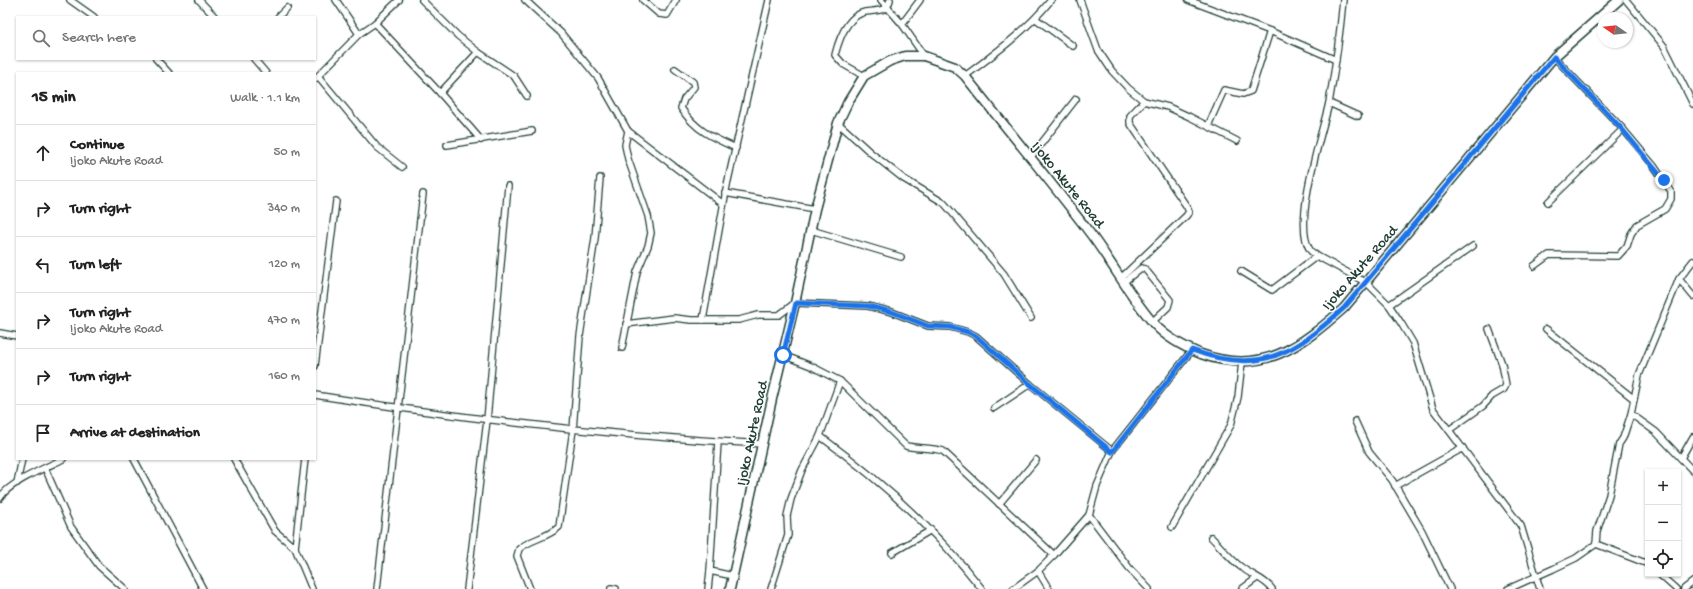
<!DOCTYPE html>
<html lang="en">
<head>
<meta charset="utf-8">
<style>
	body { margin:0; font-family:"Gochi Hand",sans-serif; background:#f2f2f2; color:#222 }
	.controls { position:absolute; right:12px; bottom:12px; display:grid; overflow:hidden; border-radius:0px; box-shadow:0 1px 3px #0004 }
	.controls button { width:36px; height:36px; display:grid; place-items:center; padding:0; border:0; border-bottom:1px solid #e0e0e0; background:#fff; color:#222; font:20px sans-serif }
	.compass { position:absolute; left:1597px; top:12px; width:36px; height:36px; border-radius:50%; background:#fff; box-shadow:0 1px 3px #0004; rotate:284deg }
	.stop { position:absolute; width:12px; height:12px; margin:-9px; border:3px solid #1a73e8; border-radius:50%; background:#fff }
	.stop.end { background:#1a73e8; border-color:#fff; box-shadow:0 1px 4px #0008 }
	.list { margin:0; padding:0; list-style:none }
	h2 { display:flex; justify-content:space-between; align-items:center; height:52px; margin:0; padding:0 16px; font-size:17px }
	h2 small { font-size:13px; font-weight:400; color:#767676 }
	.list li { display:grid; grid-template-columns:26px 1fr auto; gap:12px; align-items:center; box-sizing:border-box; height:56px; padding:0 16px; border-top:1px solid #e0e0e0 }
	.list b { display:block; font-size:15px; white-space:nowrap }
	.list p { margin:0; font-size:13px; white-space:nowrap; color:#767676 }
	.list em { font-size:13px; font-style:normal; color:#767676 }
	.icon { flex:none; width:22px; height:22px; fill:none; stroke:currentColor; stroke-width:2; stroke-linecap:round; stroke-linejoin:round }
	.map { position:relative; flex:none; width:1693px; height:589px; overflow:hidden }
	.search { position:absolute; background:#fff; box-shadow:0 1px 3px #0004; left:16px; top:16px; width:300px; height:44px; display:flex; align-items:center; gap:10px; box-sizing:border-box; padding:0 14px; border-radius:0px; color:#767676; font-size:15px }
	.panel { position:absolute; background:#fff; box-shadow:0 1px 3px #0004; left:16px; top:72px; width:300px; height:388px; border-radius:0px }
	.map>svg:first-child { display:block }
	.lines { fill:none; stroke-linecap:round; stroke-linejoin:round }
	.minor-casing { stroke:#1f3d34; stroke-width:8 }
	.secondary-casing { stroke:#1f3d34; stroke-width:11 }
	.minor { stroke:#fff; stroke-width:5.5 }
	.secondary { stroke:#fff; stroke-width:8 }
	.route { stroke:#1a73e8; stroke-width:5 }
	.labels { text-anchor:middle; stroke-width:3; stroke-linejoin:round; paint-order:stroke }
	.street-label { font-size:15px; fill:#1f3d34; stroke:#fff }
</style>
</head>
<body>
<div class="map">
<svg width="1693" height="589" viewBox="0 0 1693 589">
	<rect width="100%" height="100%" fill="#fff"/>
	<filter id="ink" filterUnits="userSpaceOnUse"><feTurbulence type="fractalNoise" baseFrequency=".025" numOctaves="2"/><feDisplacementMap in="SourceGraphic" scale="8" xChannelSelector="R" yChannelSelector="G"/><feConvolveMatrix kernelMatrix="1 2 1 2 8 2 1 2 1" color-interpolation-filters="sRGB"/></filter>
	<g filter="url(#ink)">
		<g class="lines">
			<defs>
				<g id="minor">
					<polyline points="70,0 94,17"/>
					<polyline points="199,0 215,17"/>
					<polyline points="336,0 359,34"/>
					<polyline points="422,0 458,36 478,52 514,76 527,96"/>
					<polyline points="525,0 561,33 598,78 628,131 723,204"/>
					<polyline points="643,0 659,14 667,15 676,0"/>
					<polyline points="881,0 902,24 924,56"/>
					<polyline points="1080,0 1098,50 1112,71 1128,88 1144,101 1168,107 1190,117 1237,141"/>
					<polyline points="1188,0 1270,31 1336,60"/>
					<path d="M1343,0C1340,34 1335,69 1329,103C1322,134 1292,223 1310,250C1311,252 1315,254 1317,256L1367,283L1389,305L1401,323L1413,343L1433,409L1521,526L1540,589"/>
					<polyline points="1626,0 1664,46 1693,104"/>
					<polyline points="887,8 890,0"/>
					<polyline points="278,17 287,8"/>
					<polyline points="1036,19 1073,46"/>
					<polyline points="375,23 440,93 481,140"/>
					<polyline points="902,24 920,0"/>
					<polyline points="156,59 169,73"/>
					<polyline points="254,59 266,73"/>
					<path d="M675,69L693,82L694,87L684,99L681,108C695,130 713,138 736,148"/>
					<polyline points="318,76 377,147 402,167"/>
					<path d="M864,76L843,64L835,55C839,39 847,16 865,12C873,11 879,11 887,8"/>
					<path d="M965,76C996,53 1027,30 1051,0"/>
					<polyline points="315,79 359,34 375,23 399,0"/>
					<polyline points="440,93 478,52"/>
					<polyline points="1329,103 1358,116"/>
					<polyline points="838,123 871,153 904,179 944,203 1004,274 1031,318"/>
					<polyline points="1208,126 1224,90 1243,94 1251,91 1270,31"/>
					<polyline points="447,145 532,131"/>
					<polyline points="1030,158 1076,99"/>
					<polyline points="725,193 815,209"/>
					<polyline points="1548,202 1623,129"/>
					<polyline points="811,230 901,257"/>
					<polyline points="1534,266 1549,255 1618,256 1627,246 1631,234 1637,225 1665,209 1671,199 1671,191 1654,166 1623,129 1554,57"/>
					<polyline points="1241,271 1272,290 1317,256"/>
					<polyline points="1121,278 1186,216 1189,212 1187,207 1130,123 1130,116 1144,101"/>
					<polyline points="1679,279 1693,296"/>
					<polyline points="1124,282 1141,268 1145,269 1170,300 1168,307 1152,322"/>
					<polyline points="1389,305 1473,246"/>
					<polyline points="703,320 727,185 769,0"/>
					<polyline points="626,324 674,318 691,320 739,320 758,315 779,315 795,303 868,306 892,312 928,326 950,327 968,332 976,336 1030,384 1112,451"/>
					<polyline points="1546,329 1634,399"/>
					<polyline points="0,333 17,336"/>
					<polyline points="622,348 637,272 648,246 651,233 648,216 628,159 625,145 628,131"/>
					<path d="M783,355L811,366L840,381L906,446C919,449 930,447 943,451L1054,555"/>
					<polyline points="315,366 336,201"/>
					<path d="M315,395C464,419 613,436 763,444"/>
					<polyline points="994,408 1030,384"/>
					<polyline points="1631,414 1656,432 1693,471"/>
					<polyline points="1355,421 1369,452 1392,480 1422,531 1450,589"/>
					<polyline points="1449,430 1483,406 1492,396 1504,389 1506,385 1502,364 1489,329"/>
					<path d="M820,436C880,480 936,530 982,589"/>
					<polyline points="718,442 710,571 733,576"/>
					<polyline points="1681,458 1693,437"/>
					<polyline points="134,459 203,589"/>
					<polyline points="234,459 275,531 295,548 312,589"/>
					<polyline points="45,468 71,527 99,566 125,589"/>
					<polyline points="17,483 22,459"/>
					<polyline points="1395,486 1463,448"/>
					<path d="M0,498C8,483 47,467 63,459"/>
					<polyline points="999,504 1036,460"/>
					<polyline points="1089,515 1130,569 1149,589"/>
					<polyline points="1172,527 1231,425 1238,397 1242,362"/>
					<path d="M1211,537C1221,547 1230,559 1241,567C1251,575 1265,579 1272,589"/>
					<polyline points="1596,544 1597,531 1609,495 1619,444 1623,438 1631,414 1639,375 1679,279 1693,261"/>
					<polyline points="1596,544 1648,564"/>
					<polyline points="295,548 305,459"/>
					<polyline points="892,553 931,530"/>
					<polyline points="1038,571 1049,589"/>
					<polyline points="1659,574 1676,589"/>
					<polyline points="611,588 616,589"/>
					<polyline points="377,589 423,194"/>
					<polyline points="467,589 487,420 508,186"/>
					<path d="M530,589L517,556L519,549C530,539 547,538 559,527L573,430L580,336L595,238L600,178"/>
					<polyline points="708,589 710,571"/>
					<polyline points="771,589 788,535 787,516 791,499 802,470 820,436 840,381"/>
					<polyline points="1013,589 1038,571 1054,555 1089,515 1097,486 1112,451 1192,350"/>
					<polyline points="1242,589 1257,578"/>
					<polyline points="1508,589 1553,569 1576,558 1596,544"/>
					<polyline points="1684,589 1693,582"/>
				</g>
				<path id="secondary" d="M730,589L772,399L795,303L815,209L838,123L848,102L864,76L890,61L905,56H924L955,67L965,76C1006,128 1049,179 1089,232C1112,262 1130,297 1155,325C1168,339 1184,347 1201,354C1262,376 1300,347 1344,308L1554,57L1619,0"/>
			</defs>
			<use href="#minor" class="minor-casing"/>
			<use href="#secondary" class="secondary-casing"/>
			<use href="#minor" class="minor"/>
			<use href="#secondary" class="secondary"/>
		</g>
	</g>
	<g class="lines" filter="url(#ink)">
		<path class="route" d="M783,355L796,303L868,306L892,312L928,326L950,327L968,332L976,336L1030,384L1112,452L1192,350C1260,376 1294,353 1344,308L1554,57L1622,129L1664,180"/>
	</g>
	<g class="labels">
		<g class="street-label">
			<text transform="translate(1069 184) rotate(51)" y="5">Ijoko Akute Road</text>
			<text transform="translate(1359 267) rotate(-49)" y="5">Ijoko Akute Road</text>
			<text transform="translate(751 433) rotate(-78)" y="5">Ijoko Akute Road</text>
		</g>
	</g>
</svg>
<div class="controls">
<button>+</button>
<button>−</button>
<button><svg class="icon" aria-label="locate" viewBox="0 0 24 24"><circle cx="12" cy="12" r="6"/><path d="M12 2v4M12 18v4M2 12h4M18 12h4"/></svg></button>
</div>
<svg class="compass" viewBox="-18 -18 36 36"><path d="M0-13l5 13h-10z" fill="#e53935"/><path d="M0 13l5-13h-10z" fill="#767676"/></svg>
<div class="stop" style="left:783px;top:355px"></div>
<div class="stop end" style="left:1664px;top:180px"></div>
<div class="search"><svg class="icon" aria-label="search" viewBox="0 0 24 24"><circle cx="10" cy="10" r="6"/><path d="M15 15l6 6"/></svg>Search here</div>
<section class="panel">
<h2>15 min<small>Walk · 1.1 km</small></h2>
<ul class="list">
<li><svg class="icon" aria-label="ahead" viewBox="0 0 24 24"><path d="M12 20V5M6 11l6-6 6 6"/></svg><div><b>Continue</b><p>Ijoko Akute Road</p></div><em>50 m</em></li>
<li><svg class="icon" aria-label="right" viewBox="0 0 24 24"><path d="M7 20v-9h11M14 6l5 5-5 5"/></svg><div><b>Turn right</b></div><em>340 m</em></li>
<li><svg class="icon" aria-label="left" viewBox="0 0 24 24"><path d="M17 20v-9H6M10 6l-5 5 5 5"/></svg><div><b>Turn left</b></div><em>120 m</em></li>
<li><svg class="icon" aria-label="right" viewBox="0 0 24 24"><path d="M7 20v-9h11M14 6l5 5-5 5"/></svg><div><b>Turn right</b><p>Ijoko Akute Road</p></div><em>470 m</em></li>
<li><svg class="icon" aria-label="right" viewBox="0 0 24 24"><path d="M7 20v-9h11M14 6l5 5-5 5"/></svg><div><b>Turn right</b></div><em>160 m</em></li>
<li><svg class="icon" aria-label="arrive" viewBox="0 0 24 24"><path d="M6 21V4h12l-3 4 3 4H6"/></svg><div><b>Arrive at destination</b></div></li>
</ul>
</section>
</div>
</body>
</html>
